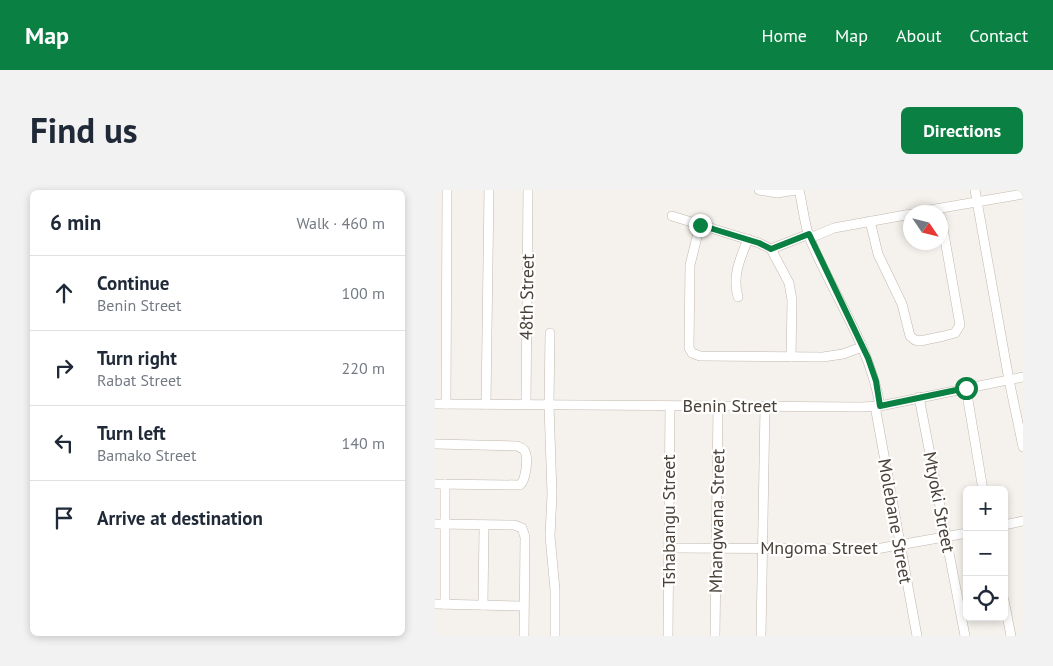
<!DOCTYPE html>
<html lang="en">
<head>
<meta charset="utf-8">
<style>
	body { margin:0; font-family:"PT Sans",sans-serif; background:#f2f2f3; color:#1f2937 }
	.controls { position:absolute; right:15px; bottom:15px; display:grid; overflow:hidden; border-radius:8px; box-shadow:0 2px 8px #0003 }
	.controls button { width:45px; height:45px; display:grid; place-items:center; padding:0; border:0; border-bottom:1px solid #e0e1e3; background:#fff; color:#1f2937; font:25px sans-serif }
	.compass { position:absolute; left:468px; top:15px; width:45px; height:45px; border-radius:50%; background:#fff; box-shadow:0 2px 8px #0003; rotate:125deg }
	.stop { position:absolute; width:15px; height:15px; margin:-11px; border:4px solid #0b8043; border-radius:50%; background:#fff }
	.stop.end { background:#0b8043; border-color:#fff; box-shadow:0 1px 5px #0008 }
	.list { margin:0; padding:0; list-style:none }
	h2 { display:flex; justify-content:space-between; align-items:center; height:65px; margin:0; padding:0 20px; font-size:21px }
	h2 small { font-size:16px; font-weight:400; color:#747a83 }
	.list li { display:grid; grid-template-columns:32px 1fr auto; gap:15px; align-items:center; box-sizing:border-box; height:75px; padding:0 20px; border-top:1px solid #e0e1e3 }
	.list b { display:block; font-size:19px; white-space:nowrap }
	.list p { margin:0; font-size:16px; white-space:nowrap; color:#747a83 }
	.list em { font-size:16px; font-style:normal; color:#747a83 }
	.icon { flex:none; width:28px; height:28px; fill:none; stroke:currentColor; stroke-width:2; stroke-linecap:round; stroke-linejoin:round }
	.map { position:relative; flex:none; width:588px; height:446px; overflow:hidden; border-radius:8px }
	header { display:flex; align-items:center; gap:30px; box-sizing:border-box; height:70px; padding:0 25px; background:#0b8043; color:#fff }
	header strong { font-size:24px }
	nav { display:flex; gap:28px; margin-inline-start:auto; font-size:18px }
	.intro { display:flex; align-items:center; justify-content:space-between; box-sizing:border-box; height:120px; padding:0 30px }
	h1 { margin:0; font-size:35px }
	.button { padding:12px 22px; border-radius:8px; background:#0b8043; color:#fff; font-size:18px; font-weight:700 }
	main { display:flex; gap:30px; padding:0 30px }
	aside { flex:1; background:#fff; border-radius:8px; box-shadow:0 2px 8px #0003 }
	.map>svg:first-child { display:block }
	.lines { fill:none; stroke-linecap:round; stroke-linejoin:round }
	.minor-casing { stroke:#c1b8ae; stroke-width:10 }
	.minor { stroke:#fff; stroke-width:9 }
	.route { stroke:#0b8043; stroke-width:6 }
	.labels { text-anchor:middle; stroke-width:4.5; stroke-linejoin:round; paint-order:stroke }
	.street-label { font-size:18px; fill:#4a4139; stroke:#fff }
</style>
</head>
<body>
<header>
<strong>Map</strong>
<nav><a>Home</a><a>Map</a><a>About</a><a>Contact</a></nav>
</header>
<div class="intro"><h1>Find us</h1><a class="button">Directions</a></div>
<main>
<aside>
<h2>6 min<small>Walk · 460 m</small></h2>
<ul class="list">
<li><svg class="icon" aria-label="ahead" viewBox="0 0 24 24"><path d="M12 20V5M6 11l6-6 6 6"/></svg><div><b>Continue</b><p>Benin Street</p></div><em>100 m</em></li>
<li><svg class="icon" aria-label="right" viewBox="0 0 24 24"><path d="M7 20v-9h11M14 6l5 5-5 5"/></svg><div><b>Turn right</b><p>Rabat Street</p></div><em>220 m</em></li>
<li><svg class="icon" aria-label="left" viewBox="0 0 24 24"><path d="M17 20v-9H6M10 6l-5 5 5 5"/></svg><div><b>Turn left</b><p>Bamako Street</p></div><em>140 m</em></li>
<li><svg class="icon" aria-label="arrive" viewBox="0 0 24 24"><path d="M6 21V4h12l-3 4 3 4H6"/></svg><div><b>Arrive at destination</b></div></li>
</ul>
</aside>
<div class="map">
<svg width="588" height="446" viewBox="0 0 588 446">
	<rect width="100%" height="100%" fill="#f5f1ec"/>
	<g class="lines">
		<defs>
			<g id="minor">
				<polyline points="324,0 342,3 361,0"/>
				<path d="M364,0C368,16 369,34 375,49C398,105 435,155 445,216"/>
				<polyline points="540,0 574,190 588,257"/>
				<polyline points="483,22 588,4"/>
				<polyline points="237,26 324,53 336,59 354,93 357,110 356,167"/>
				<polyline points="435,31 443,64 467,114 475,146 480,150 485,151 509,146 520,143 525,135 506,27"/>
				<polyline points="265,35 255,75 254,158 257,163 265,166 388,167 408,164 427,157"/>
				<polyline points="375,48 399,38 476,24"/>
				<polyline points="336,59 374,44"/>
				<path d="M303,107C297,86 305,69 313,49"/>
				<polyline points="115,143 114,215 117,304 115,346 120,400 120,446"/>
				<polyline points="531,198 548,300"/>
				<polyline points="484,207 530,446"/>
				<polyline points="0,214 426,217 445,216 588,187"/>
				<polyline points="11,214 12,0"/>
				<polyline points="51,214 54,0"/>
				<polyline points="91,214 93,0"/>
				<polyline points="440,216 482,446"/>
				<path d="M0,254L82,256C84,257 87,258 89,260C94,266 91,290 85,295L0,294"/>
				<polyline points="0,334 79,335 87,338 90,347 89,446"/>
				<polyline points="569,335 588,331"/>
				<polyline points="234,358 441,359 532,343"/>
				<polyline points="569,410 576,446"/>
				<polyline points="0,414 88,416"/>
				<polyline points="10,414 10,294"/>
				<polyline points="48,415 49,335"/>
				<polyline points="233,446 235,217"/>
				<polyline points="280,446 283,216"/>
				<polyline points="326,446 330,216"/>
			</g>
		</defs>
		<use href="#minor" class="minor-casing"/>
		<use href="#minor" class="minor"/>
	</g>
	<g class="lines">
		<polyline class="route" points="265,35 324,53 336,59 374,44 433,168 441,191 445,216 531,198"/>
	</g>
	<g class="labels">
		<g class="street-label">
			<text transform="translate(92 107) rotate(-89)" y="6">48th Street</text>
			<text x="295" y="222">Benin Street</text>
			<text transform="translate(504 312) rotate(79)" y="6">Mtyoki Street</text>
			<text transform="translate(234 331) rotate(-90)" y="6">Tshabangu Street</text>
			<text transform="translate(282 331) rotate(-89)" y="6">Mhangwana Street</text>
			<text transform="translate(460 331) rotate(80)" y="6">Molebane Street</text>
			<text x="384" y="364">Mngoma Street</text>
		</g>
	</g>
</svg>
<div class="controls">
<button>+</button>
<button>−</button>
<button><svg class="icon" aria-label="locate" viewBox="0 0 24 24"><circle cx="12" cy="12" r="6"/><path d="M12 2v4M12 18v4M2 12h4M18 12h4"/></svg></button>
</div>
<svg class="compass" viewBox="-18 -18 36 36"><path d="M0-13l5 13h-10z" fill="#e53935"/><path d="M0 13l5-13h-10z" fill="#747a83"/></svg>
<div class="stop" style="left:531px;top:198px"></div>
<div class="stop end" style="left:265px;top:35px"></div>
</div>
</main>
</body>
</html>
